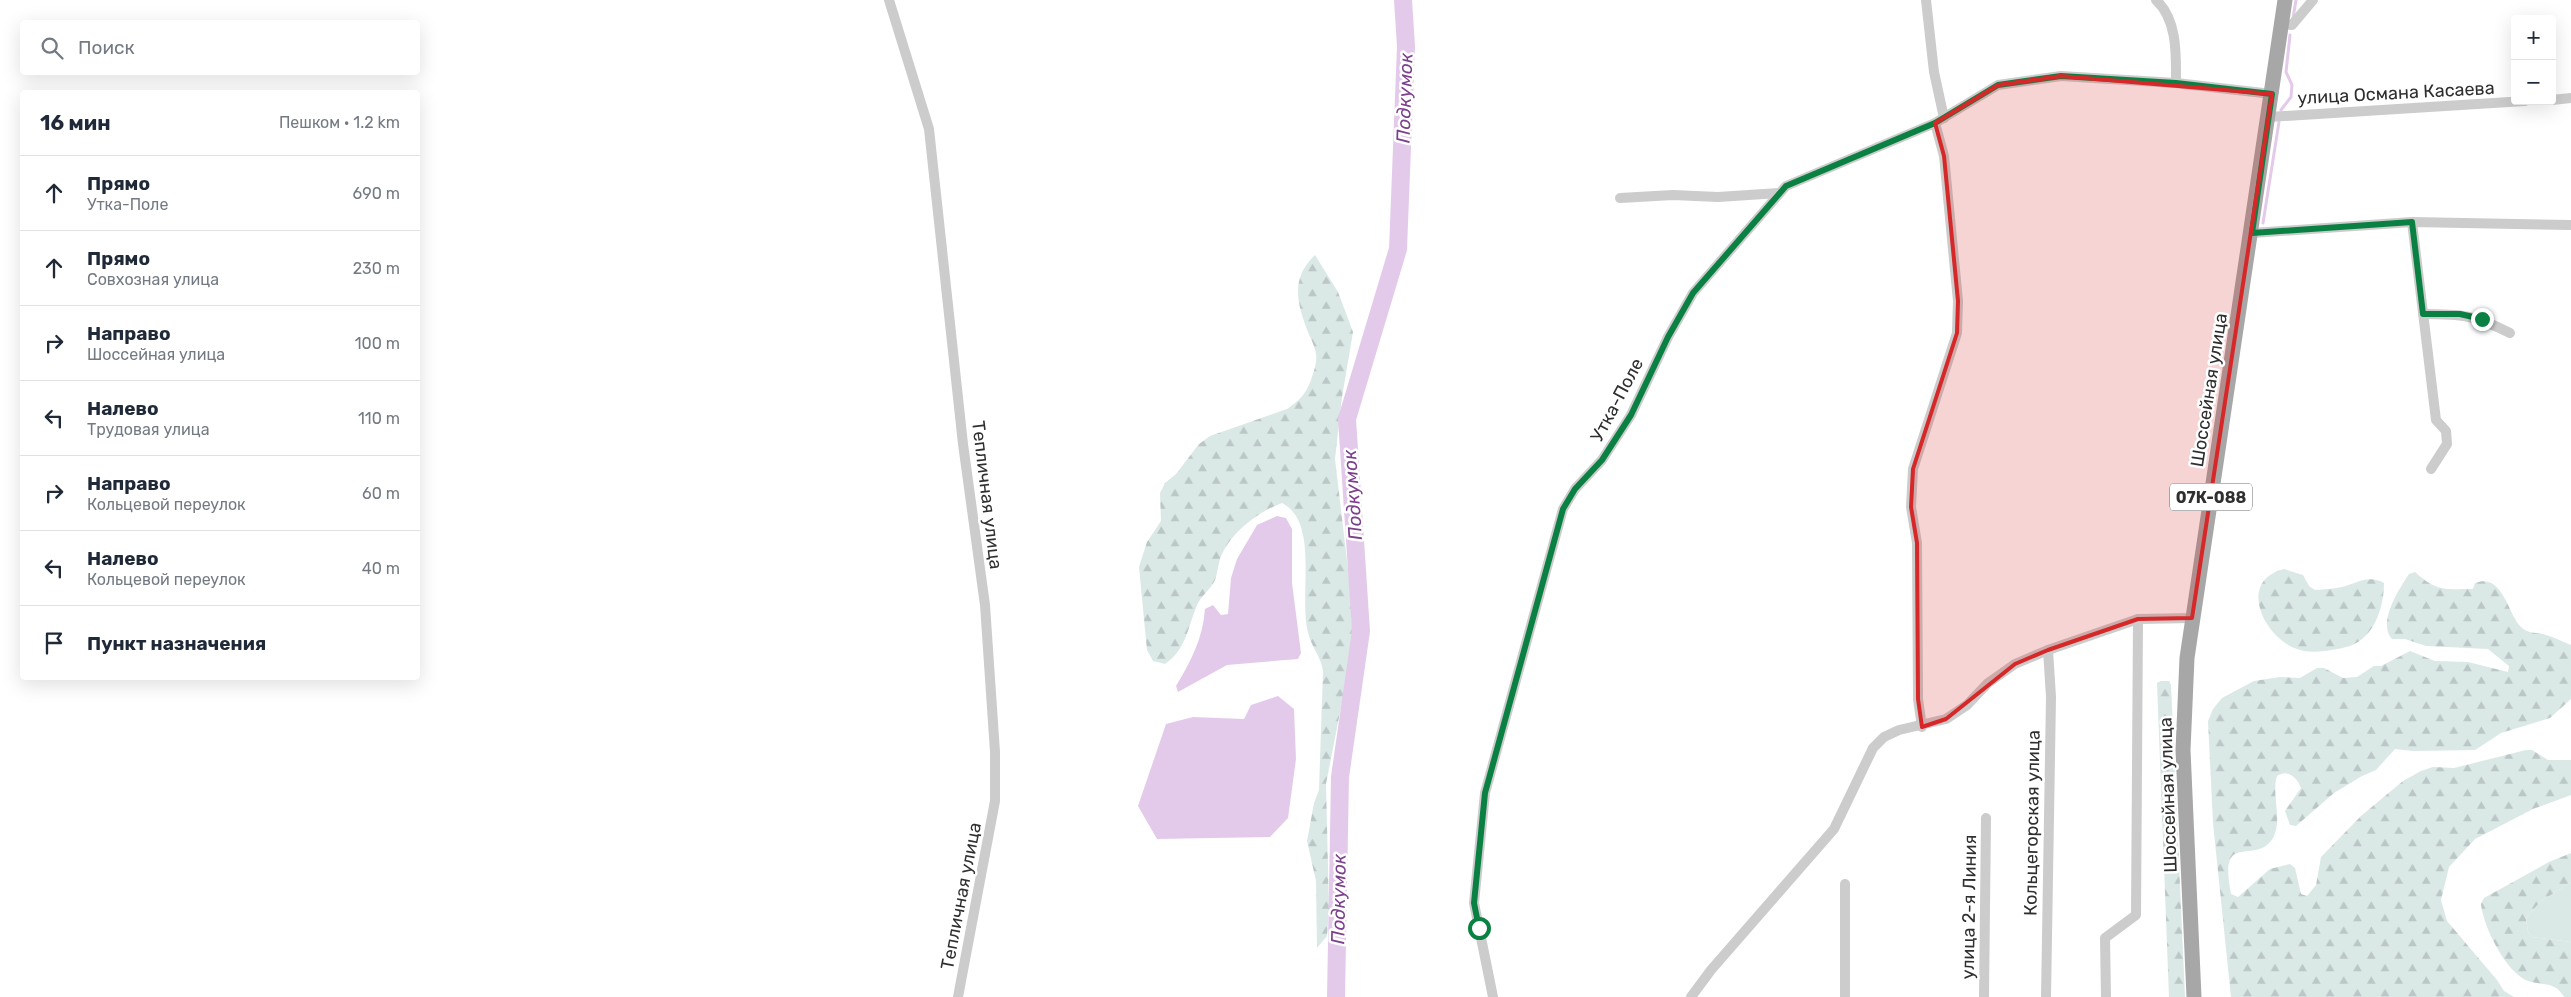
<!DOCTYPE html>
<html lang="ru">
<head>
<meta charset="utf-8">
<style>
	body { margin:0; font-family:Rubik,sans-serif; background:#f6f6f7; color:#1f2937 }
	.controls { position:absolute; right:15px; top:15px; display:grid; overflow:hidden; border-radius:5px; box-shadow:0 5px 20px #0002 }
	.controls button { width:45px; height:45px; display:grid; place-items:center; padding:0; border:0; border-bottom:1px solid #e0e1e3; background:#fff; color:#1f2937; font:25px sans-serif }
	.stop { position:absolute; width:15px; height:15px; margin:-11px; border:4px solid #0b8043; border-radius:50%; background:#fff }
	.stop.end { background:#0b8043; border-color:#fff; box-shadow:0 1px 5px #0008 }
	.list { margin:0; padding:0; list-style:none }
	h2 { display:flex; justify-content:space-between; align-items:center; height:65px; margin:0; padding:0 20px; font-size:21px }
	h2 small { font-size:16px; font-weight:400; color:#747a83 }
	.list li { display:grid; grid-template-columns:32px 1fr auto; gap:15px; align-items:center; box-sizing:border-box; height:75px; padding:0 20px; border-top:1px solid #e0e1e3 }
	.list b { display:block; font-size:19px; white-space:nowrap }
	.list p { margin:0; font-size:16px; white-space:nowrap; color:#747a83 }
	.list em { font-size:16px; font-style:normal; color:#747a83 }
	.icon { flex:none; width:28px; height:28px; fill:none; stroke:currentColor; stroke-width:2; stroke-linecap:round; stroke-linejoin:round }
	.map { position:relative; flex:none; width:2571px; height:997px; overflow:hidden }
	.search { position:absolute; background:#fff; box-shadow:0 5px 20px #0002; left:20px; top:20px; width:400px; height:55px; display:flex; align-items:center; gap:12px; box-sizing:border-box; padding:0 18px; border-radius:5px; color:#747a83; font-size:19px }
	.panel { position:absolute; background:#fff; box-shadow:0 5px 20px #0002; left:20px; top:90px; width:400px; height:590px; border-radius:5px }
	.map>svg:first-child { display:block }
	.green { fill:#dae8e6 }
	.forest { fill:url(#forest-firs) }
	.water { fill:#e4caea }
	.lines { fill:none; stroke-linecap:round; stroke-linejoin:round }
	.stream { stroke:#e4caea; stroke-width:3 }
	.river { stroke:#e4caea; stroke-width:18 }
	.street { stroke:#ccc; stroke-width:10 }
	.primary { stroke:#a7a7a7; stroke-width:15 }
	.route { stroke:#0b8043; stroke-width:6 }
	.marked { fill:#d62828; fill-opacity:0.2; stroke:#d62828; stroke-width:4; stroke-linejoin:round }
	.labels { text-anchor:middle; stroke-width:5; stroke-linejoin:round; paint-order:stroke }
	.shield { fill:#fff; stroke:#6d6d6d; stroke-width:1 }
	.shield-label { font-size:16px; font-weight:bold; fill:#2f2f2f }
	.street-label { font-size:18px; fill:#2f2f2f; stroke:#fff }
	.water-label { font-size:19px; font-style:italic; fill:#7d408d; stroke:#fff }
</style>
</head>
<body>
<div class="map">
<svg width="2571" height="997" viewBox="0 0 2571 997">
	<defs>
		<pattern id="forest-firs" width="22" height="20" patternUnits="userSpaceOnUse" patternTransform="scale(1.25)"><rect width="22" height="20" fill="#dae8e6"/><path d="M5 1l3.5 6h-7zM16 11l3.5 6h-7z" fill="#bbc7c6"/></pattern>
	</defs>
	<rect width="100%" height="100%" fill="#fff"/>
	<polygon class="green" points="2571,882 2571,942 2532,937 2528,932 2526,918 2540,902"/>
	<g class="forest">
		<path d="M1315,255L1338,292L1353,332L1342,397L1335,459L1350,586L1353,646L1326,784L1329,909L1327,936L1317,948L1316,881L1307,841L1314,803L1319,790L1323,671C1321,657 1313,649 1309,636C1297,598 1321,523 1282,503C1258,512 1233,531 1222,554C1218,562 1218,572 1215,580C1211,589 1201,596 1197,605C1188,627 1186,650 1165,664L1153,661L1147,650L1139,567L1147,542L1161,521L1160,493L1165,483L1176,474L1199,444L1210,436L1287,409C1299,401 1306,394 1311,380C1314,371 1317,364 1316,354C1315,347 1311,339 1308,332C1297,303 1290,279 1315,255Z"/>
		<path d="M2284,569L2303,575L2309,586L2315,590C2324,589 2333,589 2342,587C2356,583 2370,574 2384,583C2384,606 2375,637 2350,646C2344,648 2337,649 2331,650C2320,652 2308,653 2297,649C2263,637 2237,581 2284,569Z"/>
		<path d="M2415,572C2437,592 2444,589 2473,589L2475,583C2503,572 2508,615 2521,627C2528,634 2537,632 2546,635C2554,637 2563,642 2571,645V699L2550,718L2501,733L2475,750L2413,751L2395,749L2376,770L2362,776L2334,793L2296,826L2290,825L2285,811L2301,788C2297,777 2288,769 2277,776C2271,795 2283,819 2273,838C2255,867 2218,828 2231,894L2238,897L2270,869L2290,864L2295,868L2301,894L2307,896L2316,885L2321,857L2361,816L2403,781L2421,771L2433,767L2454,768L2526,750H2532L2548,760H2571V795L2533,809L2475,839L2449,867L2441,900L2447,921L2497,980L2504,991L2514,997H2231L2213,823L2208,721L2213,709L2222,698L2254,681L2280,677L2300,678L2317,668H2324L2343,678L2357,677L2374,666H2381L2410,651L2435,661L2468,662L2508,672L2509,666L2488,649L2426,646L2405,639H2392C2377,623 2399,589 2409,574Z"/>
		<polygon points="2161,681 2169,681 2171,685 2185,997 2169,997 2157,683"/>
		<path d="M2571,853V882L2540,902L2526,918L2528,932L2532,937L2571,942V997H2564C2555,981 2543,986 2528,981C2506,973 2483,926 2481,904L2484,898L2549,862Z"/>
	</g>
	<g class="water">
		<path d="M1277,516L1286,518L1292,529V583L1301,653L1298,659L1227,665L1178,692L1176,686C1191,661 1203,638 1205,609L1213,605L1221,615L1228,614L1231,578L1237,559L1257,525Z"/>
		<polygon points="1278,696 1294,709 1296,759 1288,818 1270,837 1157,839 1138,806 1166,724 1193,717 1244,719 1251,705"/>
	</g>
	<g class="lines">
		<g class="stream">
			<polyline points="2293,18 2296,0"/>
			<polyline points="2281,110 2291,97 2292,85 2286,72 2290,35"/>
			<polyline points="2263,223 2279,122"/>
		</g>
		<polyline class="river" points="1336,997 1340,777 1361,631 1347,419 1398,249 1406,46 1403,0"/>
		<g class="street">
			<polyline points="889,0 929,129 963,444 985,605 995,752 995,801 958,997"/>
			<polyline points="1926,0 1934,72 1944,118"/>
			<path d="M2156,0C2178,20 2176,56 2176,83"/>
			<polyline points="2281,24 2292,25 2313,0"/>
			<polyline points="2552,100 2571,98"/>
			<polyline points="2269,117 2525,101"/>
			<polyline points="1620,198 1673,195 1718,197 1779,193"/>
			<polyline points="2412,222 2436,420 2446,431 2447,444 2431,469"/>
			<polyline points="2252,233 2412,222 2571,225"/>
			<path d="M2423,314C2462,314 2474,315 2510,333"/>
			<polyline points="1922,727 1918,699 1917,543 1911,507 1913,469 1957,333 1958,301 1944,156 1935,123"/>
			<polyline points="1845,884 1845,997"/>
			<polyline points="1493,997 1474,903 1485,793 1563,509 1575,489 1602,460 1631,415 1668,337 1693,293 1786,186 1935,123 1998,85 2061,76 2176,83 2272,94"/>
			<polyline points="1691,997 1711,970 1834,829 1873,748 1884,737 1899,730 1946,719 1967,705 1988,683 2015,664 2048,650 2138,619 2192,618"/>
			<polyline points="1984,997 1986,818"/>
			<polyline points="2046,997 2051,697 2048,650"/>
			<polyline points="2106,997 2105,938 2136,915 2138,619"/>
		</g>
		<polyline class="primary" points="2194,997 2183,750 2187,658 2285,0"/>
	</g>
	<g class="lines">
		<polyline class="route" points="1479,928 1474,903 1485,793 1563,509 1575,489 1602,460 1631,415 1668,337 1693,293 1786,186 1935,123 1998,85 2061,76 2176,83 2272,94 2252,233 2412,222 2423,314 2460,314 2482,319"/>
	</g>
	<path class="marked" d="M2061,76L2272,94L2192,618L2138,619L2048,650L2015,664L1946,719L1922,727L1918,699L1917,543L1911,507L1913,469L1957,333L1958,301L1944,156L1935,123L1998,85Z"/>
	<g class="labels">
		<rect class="shield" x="2170" y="483.5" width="82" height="27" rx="4"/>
		<g class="shield-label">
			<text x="2211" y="503">07К-088</text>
		</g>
		<g class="street-label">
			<text transform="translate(2396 93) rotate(-3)" y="6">улица Османа Касаева</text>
			<text transform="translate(2209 390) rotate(-81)" y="6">Шоссейная улица</text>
			<text transform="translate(1617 400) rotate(-62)" y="6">Утка-Поле</text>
			<text transform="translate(987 495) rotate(83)" y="6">Тепличная улица</text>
			<text transform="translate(2168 795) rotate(-92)" y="6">Шоссейная улица</text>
			<text transform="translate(2032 823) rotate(-89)" y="6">Кольцегорская улица</text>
			<text transform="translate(961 896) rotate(-79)" y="6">Тепличная улица</text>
			<text transform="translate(1969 907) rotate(-89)" y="6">улица 2-я Линия</text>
		</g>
		<g class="water-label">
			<text transform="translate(1404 98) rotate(-88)" y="7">Подкумок</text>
			<text transform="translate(1352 495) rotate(-94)" y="7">Подкумок</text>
			<text transform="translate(1338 899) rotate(-89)" y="7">Подкумок</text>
		</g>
	</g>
</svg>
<div class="controls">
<button>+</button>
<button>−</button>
</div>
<div class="stop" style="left:1479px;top:928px"></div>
<div class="stop end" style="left:2482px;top:319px"></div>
<div class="search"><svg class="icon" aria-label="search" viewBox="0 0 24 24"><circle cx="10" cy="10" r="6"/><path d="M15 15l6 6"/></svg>Поиск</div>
<section class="panel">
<h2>16 мин<small>Пешком · 1.2 km</small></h2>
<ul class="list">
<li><svg class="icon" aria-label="ahead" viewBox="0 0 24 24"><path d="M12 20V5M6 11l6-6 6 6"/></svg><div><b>Прямо</b><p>Утка-Поле</p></div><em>690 m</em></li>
<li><svg class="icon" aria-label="ahead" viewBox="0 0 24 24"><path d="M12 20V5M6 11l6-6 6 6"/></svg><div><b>Прямо</b><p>Совхозная улица</p></div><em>230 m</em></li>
<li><svg class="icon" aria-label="right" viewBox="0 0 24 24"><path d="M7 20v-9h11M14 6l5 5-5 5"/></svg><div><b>Направо</b><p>Шоссейная улица</p></div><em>100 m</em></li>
<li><svg class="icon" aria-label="left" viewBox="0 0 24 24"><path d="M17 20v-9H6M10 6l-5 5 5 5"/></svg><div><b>Налево</b><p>Трудовая улица</p></div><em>110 m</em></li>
<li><svg class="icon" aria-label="right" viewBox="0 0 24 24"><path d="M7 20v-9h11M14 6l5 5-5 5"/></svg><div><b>Направо</b><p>Кольцевой переулок</p></div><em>60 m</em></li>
<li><svg class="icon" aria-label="left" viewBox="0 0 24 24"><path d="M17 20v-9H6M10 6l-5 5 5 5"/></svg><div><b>Налево</b><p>Кольцевой переулок</p></div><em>40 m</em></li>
<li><svg class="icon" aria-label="arrive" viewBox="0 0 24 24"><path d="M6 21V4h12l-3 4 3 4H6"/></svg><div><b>Пункт назначения</b></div></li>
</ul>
</section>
</div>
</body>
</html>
